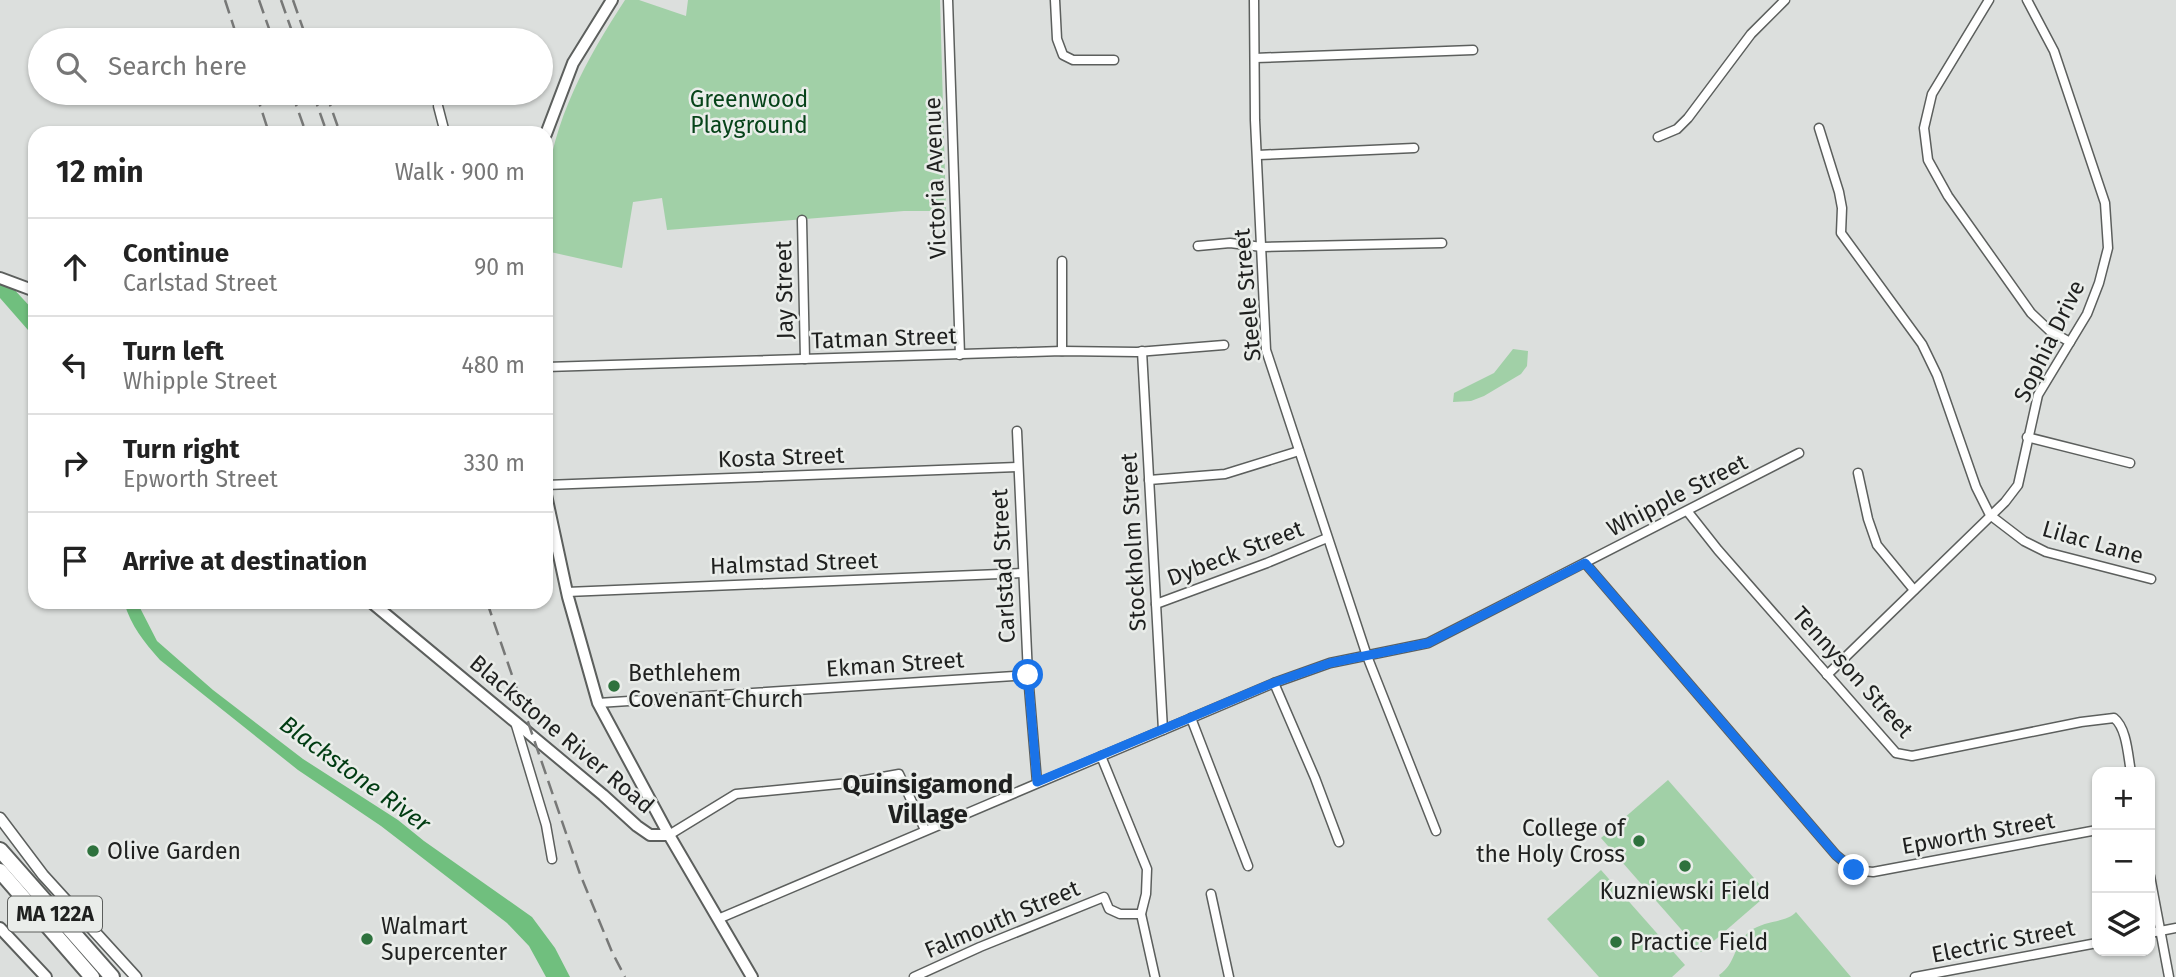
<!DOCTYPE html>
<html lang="en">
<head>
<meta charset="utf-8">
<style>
	body { margin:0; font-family:"Fira Sans",sans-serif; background:#f6f6f6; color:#222 }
	.controls { position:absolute; right:21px; bottom:21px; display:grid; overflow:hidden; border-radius:14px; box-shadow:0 2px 5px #0004 }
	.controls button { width:63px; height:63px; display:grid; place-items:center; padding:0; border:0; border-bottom:2px solid #e0e0e0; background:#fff; color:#222; font:35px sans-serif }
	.stop { position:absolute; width:21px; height:21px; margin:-16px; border:5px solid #1a73e8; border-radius:50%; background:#fff }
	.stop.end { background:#1a73e8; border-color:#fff; box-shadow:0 2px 7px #0008 }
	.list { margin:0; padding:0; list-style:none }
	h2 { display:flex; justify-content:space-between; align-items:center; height:91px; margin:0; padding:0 28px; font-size:30px }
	h2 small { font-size:23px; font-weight:400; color:#767676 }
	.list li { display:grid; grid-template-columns:46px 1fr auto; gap:21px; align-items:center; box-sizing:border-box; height:98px; padding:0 28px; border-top:2px solid #e0e0e0 }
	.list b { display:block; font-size:26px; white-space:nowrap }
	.list p { margin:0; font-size:23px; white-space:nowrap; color:#767676 }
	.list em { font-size:23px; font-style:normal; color:#767676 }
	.icon { flex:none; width:38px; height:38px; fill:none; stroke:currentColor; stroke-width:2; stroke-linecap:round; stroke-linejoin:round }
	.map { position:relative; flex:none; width:2176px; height:977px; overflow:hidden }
	.search { position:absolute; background:#fff; box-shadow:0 2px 5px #0004; left:28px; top:28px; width:525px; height:77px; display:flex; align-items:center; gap:18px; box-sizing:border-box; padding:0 24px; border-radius:38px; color:#767676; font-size:26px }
	.panel { position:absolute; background:#fff; box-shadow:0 2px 5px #0004; left:28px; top:126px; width:525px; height:483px; border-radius:21px }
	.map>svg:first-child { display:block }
	.green { fill:#a1d0a7 }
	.water { fill:#70bf7e }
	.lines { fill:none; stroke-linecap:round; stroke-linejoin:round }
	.minor-casing { stroke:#5c5f5d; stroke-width:11 }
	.tertiary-casing { stroke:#5c5f5d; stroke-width:13 }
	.secondary-casing { stroke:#5c5f5d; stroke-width:14 }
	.motorway-casing { stroke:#5c5f5d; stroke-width:18 }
	.minor { stroke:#fff; stroke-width:8 }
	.tertiary { stroke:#fff; stroke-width:10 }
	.secondary { stroke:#fff; stroke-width:10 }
	.motorway { stroke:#fff; stroke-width:14 }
	.rail { stroke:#777877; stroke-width:2.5; stroke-dasharray:14 7; stroke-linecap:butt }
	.route { stroke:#1a73e8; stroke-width:9 }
	.poi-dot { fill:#2e723d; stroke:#eaedea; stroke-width:2.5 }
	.labels { text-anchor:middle; stroke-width:5; stroke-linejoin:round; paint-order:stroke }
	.shield { fill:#eaedea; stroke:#5c5e5c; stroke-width:2 }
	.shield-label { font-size:21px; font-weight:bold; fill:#1f201f }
	.park-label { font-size:23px; fill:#064319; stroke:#eaedea }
	.street-label { font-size:23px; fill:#1f201f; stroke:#eaedea }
	.poi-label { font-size:23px; fill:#1f201f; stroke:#eaedea; text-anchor:start }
	.water-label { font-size:24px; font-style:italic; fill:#003c12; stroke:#eaedea }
	.quarter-label { font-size:26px; font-weight:bold; fill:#1f201f; stroke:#eaedea }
</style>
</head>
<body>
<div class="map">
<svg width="2176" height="977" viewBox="0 0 2176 977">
	<rect width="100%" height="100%" fill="#dcdfdd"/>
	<g class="green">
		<path d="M625,0H639L686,16L688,0H940L946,211H904L667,230L662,198L633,202L622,268L546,251C546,231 545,211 546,192C552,121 587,58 625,0Z"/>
		<polygon points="1513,349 1528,351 1527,366 1521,374 1484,396 1471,401 1453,402 1454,393 1494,373"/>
		<polygon points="1668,780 1768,894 1701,952 1601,838"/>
		<polygon points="1601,870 1685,965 1672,977 1599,977 1547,919"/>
		<path d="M1796,912L1851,977H1720L1719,975C1737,963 1732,946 1750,931C1765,920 1786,923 1796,912Z"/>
	</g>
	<g class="water">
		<polygon points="0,274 35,312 35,338 0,298"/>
		<path d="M124,602H137L157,641L213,690L303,759L398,820L424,841L532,917L555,948L570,977H546L529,946L507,923L381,826L298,770L160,660C144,642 131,626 124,602Z"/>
	</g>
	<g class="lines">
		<defs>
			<g id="minor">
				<polyline points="948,0 960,355"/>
				<polyline points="1055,0 1057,39 1063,55 1073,60 1114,60"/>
				<polyline points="1254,0 1255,120 1266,350 1367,656 1436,831"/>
				<polyline points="1989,0 1932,94 1924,128 1928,160 1948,196 2031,313 2050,331 2070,342"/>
				<polyline points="1255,58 1473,50"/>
				<polyline points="438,106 445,133"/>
				<polyline points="1819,128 1839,192 1842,208 1841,233 1922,344 1937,375 1976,487 1990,515 2024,541 2046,552 2151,579"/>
				<polyline points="1658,137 1677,129 1688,118 1751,34 1785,0"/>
				<polyline points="1258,155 1414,148"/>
				<polyline points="802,220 805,359"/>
				<polyline points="1198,246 1230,243 1262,247 1442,243"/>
				<polyline points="1062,261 1062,351"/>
				<polyline points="1142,351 1163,730"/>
				<polyline points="546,367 1062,351 1137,352 1224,345"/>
				<polyline points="1017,431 1028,675 1037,782"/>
				<polyline points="2027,437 2130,463"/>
				<polyline points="1858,473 1868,519 1877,545 1914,590"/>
				<polyline points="1149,480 1225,474 1299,451"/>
				<polyline points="546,485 1017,467"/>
				<path d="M1688,512L1718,550L1896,753L1912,756L2081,722L2114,718C2127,728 2128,757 2131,772"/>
				<polyline points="1585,563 1836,855 1854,870 1873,872 2097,830"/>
				<polyline points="567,592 1023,573"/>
				<polyline points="1156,604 1267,563 1327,538"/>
				<polyline points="1827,675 2005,502 2018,485 2038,395 2087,314 2099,283 2108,248 2105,203 2054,51 2027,0"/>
				<polyline points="1274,683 1315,778 1339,842"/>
				<polyline points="598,703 1028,675"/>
				<polyline points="1191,718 1248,866"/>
				<polyline points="515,722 546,825 552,859"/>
				<polyline points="1101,756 1147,869 1146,894 1141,914 1155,977"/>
				<polyline points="669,835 736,794 849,783 899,774 925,830"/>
				<polyline points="2150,876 2169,977"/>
				<polyline points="1211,894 1229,977"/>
				<polyline points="718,919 1274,683 1330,663 1428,643 1799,453"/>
				<polyline points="2150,933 2176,928"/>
				<polyline points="914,977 980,947 1104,897 1109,909 1120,914 1141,914"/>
				<polyline points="1915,977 2097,943"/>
			</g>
			<polyline id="tertiary" points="0,818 43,875 136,977"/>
			<g id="secondary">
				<polyline points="546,134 573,63 612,0"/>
				<polyline points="0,278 35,291"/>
				<polyline points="546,495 568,597 598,703 669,835 752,977"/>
				<polyline points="371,602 603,795 637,826 650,835 669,835"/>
				<polyline points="0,928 46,977"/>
			</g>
			<g id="motorway">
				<polyline points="0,850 112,977"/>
				<polyline points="0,871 92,977"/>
			</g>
		</defs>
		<use href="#minor" class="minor-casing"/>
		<use href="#tertiary" class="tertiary-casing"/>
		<use href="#secondary" class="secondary-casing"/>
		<use href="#motorway" class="motorway-casing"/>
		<use href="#minor" class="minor"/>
		<use href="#tertiary" class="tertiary"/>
		<use href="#secondary" class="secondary"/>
		<use href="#motorway" class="motorway"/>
		<g class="rail">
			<polyline points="225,0 238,40"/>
			<polyline points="259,0 273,40"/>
			<polyline points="281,0 295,40"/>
			<polyline points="293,0 307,40"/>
			<polyline points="256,93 269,133"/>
			<polyline points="292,93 306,133"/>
			<polyline points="313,93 327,133"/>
			<polyline points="326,93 340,133"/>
			<polyline points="487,602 580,874 612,952 625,977"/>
		</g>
	</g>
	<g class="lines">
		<polyline class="route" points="1028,675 1037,782 1273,683 1330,663 1428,643 1585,563 1836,855 1854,870"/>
	</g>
	<g class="poi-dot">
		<circle cx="614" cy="686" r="7"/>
		<circle cx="1639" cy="841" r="7"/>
		<circle cx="93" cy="851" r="7"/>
		<circle cx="1685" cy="866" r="7"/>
		<circle cx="367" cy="939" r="7"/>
		<circle cx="1616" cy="942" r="7"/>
	</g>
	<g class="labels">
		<rect class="shield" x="8" y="896.5" width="94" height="35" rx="5"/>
		<g class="shield-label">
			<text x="55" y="921">MA 122A</text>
		</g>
		<g class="park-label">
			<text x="749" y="107">Greenwood<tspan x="749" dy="26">Playground</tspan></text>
		</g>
		<g class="street-label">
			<text transform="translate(935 178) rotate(-92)" y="8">Victoria Avenue</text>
			<text transform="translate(784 290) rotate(-91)" y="8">Jay Street</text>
			<text transform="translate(1247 295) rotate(-95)" y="8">Steele Street</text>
			<text transform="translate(884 338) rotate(-2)" y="8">Tatman Street</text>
			<text transform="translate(2049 341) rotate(-64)" y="8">Sophia Drive</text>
			<text transform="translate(781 457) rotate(-2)" y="8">Kosta Street</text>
			<text transform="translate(1677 495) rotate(-27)" y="8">Whipple Street</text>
			<text transform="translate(1133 542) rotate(-93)" y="8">Stockholm Street</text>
			<text transform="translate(2093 542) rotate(16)" y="8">Lilac Lane</text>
			<text transform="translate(1235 553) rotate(-21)" y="8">Dybeck Street</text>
			<text transform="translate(794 563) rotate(-2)" y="8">Halmstad Street</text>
			<text transform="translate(1003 566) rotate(-93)" y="8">Carlstad Street</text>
			<text transform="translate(895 664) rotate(-4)" y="8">Ekman Street</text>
			<text transform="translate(1853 672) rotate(48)" y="8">Tennyson Street</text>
			<text transform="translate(562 734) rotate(40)" y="8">Blackstone River Road</text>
			<text transform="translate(1978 833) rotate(-10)" y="8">Epworth Street</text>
			<text transform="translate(1002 919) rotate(-23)" y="8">Falmouth Street</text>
			<text transform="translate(2003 941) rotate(-11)" y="8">Electric Street</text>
		</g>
		<g class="poi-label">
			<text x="628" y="681">Bethlehem<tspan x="628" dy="26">Covenant Church</tspan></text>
			<text x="1625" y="836" text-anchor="end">College of<tspan x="1625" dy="26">the Holy Cross</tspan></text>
			<text x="107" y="859">Olive Garden</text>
			<text x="1685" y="899" text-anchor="middle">Kuzniewski Field</text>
			<text x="381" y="934">Walmart<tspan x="381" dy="26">Supercenter</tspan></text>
			<text x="1630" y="950">Practice Field</text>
		</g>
		<g class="water-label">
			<text transform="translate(355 774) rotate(36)" y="8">Blackstone River</text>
		</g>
		<g class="quarter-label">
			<text x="928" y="793">Quinsigamond<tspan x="928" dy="30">Village</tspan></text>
		</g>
	</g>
</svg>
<div class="controls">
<button>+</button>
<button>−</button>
<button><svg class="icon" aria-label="layers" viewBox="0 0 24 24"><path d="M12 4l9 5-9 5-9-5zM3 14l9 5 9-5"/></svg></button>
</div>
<div class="stop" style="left:1028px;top:675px"></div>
<div class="stop end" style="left:1854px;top:870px"></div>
<div class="search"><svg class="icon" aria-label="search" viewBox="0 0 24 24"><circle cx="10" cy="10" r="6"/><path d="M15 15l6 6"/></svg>Search here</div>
<section class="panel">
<h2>12 min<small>Walk · 900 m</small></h2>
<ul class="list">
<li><svg class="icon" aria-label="ahead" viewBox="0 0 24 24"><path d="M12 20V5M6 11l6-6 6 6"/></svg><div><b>Continue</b><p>Carlstad Street</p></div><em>90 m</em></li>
<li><svg class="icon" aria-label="left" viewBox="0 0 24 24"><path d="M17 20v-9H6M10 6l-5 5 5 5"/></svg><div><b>Turn left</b><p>Whipple Street</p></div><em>480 m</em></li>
<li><svg class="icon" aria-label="right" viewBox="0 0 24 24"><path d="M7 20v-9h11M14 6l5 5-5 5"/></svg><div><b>Turn right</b><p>Epworth Street</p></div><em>330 m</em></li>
<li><svg class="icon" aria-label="arrive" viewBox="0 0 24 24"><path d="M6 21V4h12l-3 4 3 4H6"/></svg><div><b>Arrive at destination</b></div></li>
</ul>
</section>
</div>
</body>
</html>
